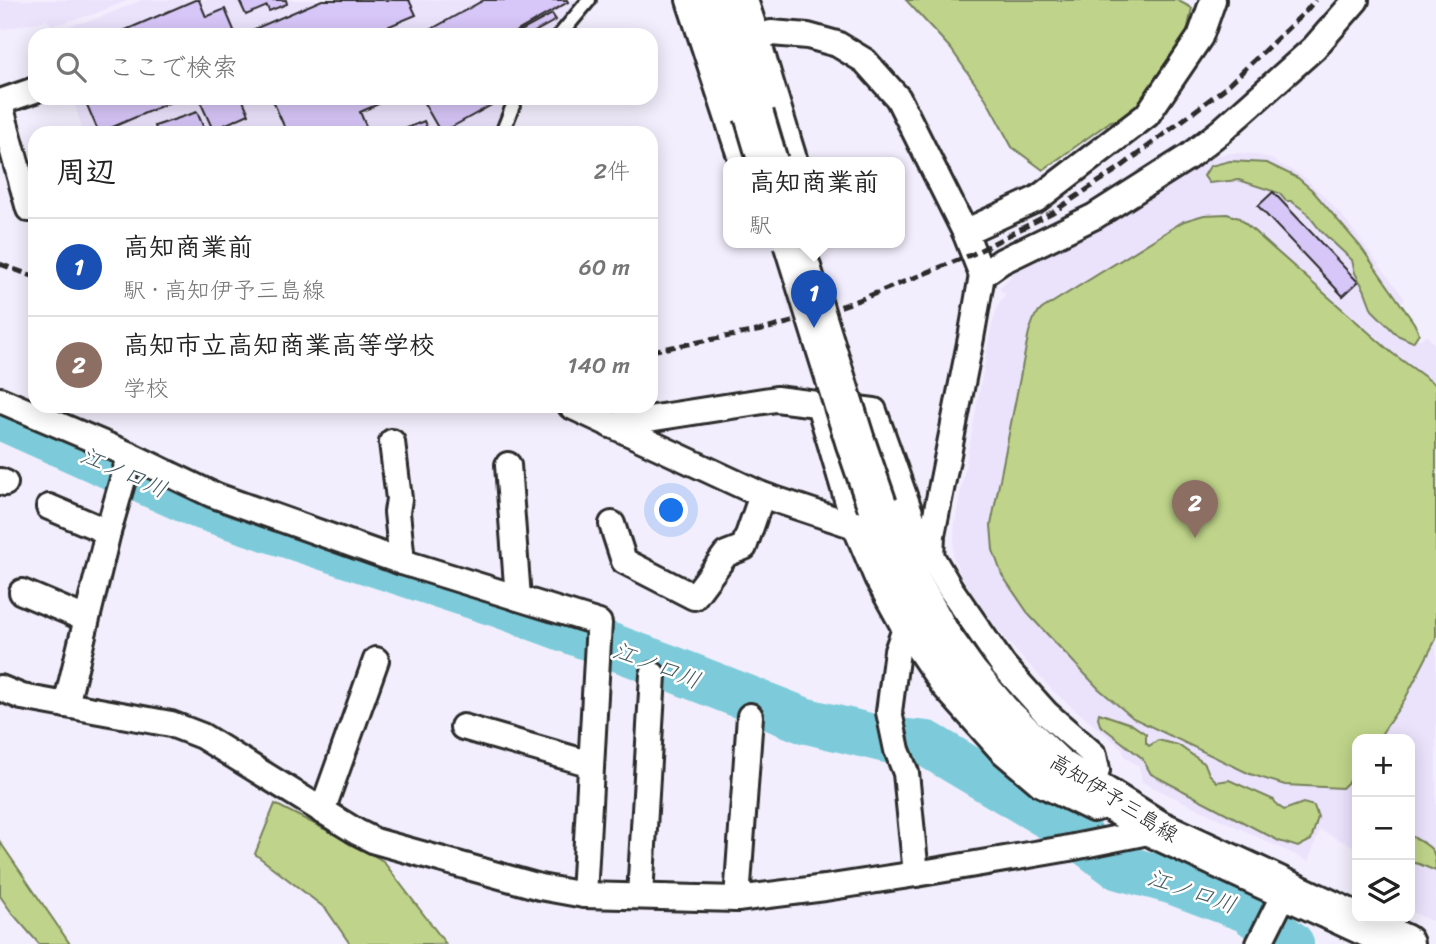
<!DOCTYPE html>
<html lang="ja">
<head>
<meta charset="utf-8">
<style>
	body { margin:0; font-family:Sriracha,"Klee One",sans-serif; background:#f6f6f6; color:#222 }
	.controls { position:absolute; right:21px; bottom:21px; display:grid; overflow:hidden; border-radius:14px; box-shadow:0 4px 18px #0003 }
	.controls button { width:63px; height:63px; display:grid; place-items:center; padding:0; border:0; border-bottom:2px solid #e0e0e0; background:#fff; color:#222; font:35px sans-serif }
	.you { position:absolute; left:672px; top:511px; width:24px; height:24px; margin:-18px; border:5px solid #fff; border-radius:50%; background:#1a73e8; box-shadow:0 0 0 10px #1a73e833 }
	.badge { display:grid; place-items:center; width:46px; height:46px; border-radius:50%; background:#1a73e8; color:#fff; font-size:23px; font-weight:700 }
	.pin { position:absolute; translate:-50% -58px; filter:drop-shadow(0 2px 4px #0008) }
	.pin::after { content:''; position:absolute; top:37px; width:24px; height:21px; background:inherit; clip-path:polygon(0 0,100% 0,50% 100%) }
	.popup { position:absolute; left:723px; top:157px; width:182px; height:91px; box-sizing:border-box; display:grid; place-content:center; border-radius:14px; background:#fff; filter:drop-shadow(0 2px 5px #0005); font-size:23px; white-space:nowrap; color:#767676 }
	.popup b { font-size:26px; color:#222 }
	.popup::after { content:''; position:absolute; left:50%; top:100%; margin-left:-14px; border:14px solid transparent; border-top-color:#fff }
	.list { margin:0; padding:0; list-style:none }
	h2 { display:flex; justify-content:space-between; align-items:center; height:91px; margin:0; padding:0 28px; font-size:30px }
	h2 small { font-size:23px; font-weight:400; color:#767676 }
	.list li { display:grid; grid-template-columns:46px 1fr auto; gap:21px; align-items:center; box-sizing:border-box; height:98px; padding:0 28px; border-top:2px solid #e0e0e0 }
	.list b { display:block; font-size:26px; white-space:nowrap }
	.list p { margin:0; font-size:23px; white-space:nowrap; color:#767676 }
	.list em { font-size:23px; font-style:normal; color:#767676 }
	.icon { flex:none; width:38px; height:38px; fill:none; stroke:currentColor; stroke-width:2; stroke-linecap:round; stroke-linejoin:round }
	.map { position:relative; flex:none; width:1436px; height:944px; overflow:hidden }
	.search { position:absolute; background:#fff; box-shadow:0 4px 18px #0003; left:28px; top:28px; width:630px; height:77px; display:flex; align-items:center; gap:18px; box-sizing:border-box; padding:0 24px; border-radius:21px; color:#767676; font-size:26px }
	.panel { position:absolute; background:#fff; box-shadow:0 4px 18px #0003; left:28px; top:126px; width:630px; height:287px; border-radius:21px }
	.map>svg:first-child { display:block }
	.built { fill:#ebe2fc }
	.green { fill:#bfd48a; stroke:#75805a; stroke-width:2 }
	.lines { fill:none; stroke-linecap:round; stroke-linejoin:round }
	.river { stroke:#7dcbda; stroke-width:46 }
	.building { fill:#d7c6f8; stroke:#2b2b2b; stroke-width:2 }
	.service-casing { stroke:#2b2b2b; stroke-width:18 }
	.minor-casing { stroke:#2b2b2b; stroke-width:30 }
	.primary-casing { stroke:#2b2b2b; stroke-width:44 }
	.service { stroke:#fff; stroke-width:12 }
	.minor { stroke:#fff; stroke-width:24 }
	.primary { stroke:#fff; stroke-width:38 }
	.rail { stroke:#2b2b2b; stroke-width:5; stroke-dasharray:10 5; stroke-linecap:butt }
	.primary-bridge-casing { stroke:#2b2b2b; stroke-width:44; stroke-linecap:butt }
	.primary-bridge { stroke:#fff; stroke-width:38 }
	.labels { text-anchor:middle; stroke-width:5; stroke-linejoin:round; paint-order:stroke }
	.street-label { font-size:21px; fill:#2b2b2b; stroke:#fff }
	.water-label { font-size:23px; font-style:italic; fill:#445b60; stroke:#fff }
</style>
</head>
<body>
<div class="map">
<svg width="1436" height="944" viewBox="0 0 1436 944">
	<rect width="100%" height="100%" fill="#f3eefd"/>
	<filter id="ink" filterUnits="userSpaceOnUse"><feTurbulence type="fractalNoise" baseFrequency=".0143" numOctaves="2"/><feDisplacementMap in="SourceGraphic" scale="14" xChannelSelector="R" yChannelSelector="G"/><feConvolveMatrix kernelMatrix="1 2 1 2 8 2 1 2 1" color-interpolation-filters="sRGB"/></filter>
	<g filter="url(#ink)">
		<g class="built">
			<polygon points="0,0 129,0 94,14 53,25 46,20 0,30"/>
			<polygon points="142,0 581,0 551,35 55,35 54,33 75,24 96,19"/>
			<polygon points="73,98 508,98 493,133 83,133"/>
			<polygon points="1234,153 1253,154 1269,158 1304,177 1325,197 1344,218 1405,299 1400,304 1419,340 1426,335 1436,346 1436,923 1410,911 1410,739 1357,739 1357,848 1320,830 1308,861 1142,782 1139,766 1125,757 1122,748 1055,693 1007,641 975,597 960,573 953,556 955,523 991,329 997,308 1005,294 999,289 1016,271 1094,228 1201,157"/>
		</g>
		<g class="green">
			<polygon points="906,0 1177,0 1192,8 1177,79 1147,115 1111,121 1043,170 1012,147 986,99 951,49"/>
			<polygon points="1230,161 1267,163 1298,178 1312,190 1360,246 1414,323 1419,333 1413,342 1397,335 1372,310 1364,289 1355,273 1352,260 1321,231 1305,211 1291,201 1286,201 1279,193 1239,180 1209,183 1204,176 1210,166"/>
			<path d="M1227,214L1239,218L1392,353L1436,385V639L1405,699L1378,739H1357C1357,764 1362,770 1342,788L1285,785L1250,774L1133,718L1099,689L1030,616L1002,575L993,550L991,525L1029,332L1035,316L1042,309L1184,221L1204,215Z"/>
			<polygon points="1099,713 1131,724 1146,734 1146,743 1149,746 1158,740 1178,745 1205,764 1209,774 1217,782 1229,780 1274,800 1277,805 1284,810 1303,803 1314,806 1318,817 1311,840 1298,847 1279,841 1151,774 1142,758 1100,725 1098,718"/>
			<polygon points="275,804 354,844 383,861 446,944 350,944 326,909 255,854"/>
			<path d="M1410,835C1430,848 1436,845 1436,871L1419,864L1410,862Z"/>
			<polygon points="0,842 70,944 39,944 12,913 0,896"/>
		</g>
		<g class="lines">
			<polyline class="river" points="0,417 199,506 503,606 668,667 803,720 886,740 927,744 1063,825 1119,867 1171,881 1248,910 1291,944"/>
		</g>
		<g class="building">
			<polygon points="195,0 199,0 206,17 225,9 236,35 114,35"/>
			<polygon points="239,0 286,0 287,4 269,11 267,6 246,15"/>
			<polygon points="322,0 409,0 416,15 368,35 254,35 252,30"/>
			<polygon points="484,0 567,0 568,2 514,33 515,35 421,35"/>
			<polygon points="552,14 556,20 529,35 521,35 519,32"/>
			<polygon points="84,98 180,98 99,133"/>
			<polygon points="201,98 242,98 249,114 213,130 199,99"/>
			<polygon points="280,98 392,98 360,112 369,133 287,133 273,101"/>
			<polygon points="421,98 504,98 441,133"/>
			<polygon points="197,112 206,133 157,133 155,126"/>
			<polygon points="424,121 429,133 395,133"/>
			<polygon points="1273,192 1358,282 1343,296 1258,206"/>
		</g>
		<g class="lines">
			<defs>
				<g id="service">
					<polyline points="560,35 589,0"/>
					<polyline points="502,133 516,98"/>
				</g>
				<g id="minor">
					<polyline points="689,0 739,153 787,136 757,37"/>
					<polyline points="745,0 757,37 771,33 808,36 837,44 865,61 898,98 965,232 982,275"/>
					<polyline points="0,102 35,90"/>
					<polyline points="0,105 29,209"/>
					<polyline points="787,136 795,162"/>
					<polyline points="965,232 1037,199 1147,115 1200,37 1213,0"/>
					<polyline points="0,400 130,455 211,494 402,562 599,623 584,895"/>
					<polyline points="819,405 855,526 877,578 905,629 943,685 1001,750 1041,784 1093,809 1101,807"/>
					<polyline points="571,406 762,495 855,526"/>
					<polyline points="610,425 776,399 874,411 917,532 950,588 1003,665 1046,713 1094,755 1097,770 1081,782"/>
					<polyline points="392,442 399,499 397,512 402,562"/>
					<polyline points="508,465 518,598"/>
					<polyline points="0,481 5,483"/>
					<polyline points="49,507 108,532"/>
					<polyline points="612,524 624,561 694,597 726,554 744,547 762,495"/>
					<polyline points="931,558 932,535 971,338 982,275 1002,261 1095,216 1188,157 1221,131 1314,48 1356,0"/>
					<polyline points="22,592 86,619"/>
					<polyline points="905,629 897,651 889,712 897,750 906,773 916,874"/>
					<polyline points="0,688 22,697 171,724 202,736 357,832 375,841 540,887 584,895 737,899 825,888 916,874 1064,849 1158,830"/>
					<polyline points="66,705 108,532 130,455"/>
					<polyline points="463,727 591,764"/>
					<polyline points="322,811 376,660"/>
					<polyline points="640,896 653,675"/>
					<polyline points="737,899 750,716"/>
					<polyline points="1259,944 1286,890"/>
				</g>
				<g id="primary">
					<polyline points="717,0 754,115"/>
					<polyline points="877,505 911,582 941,636 969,675 1001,713 1057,767 1158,830 1404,944"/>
				</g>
			</defs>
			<use href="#service" class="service-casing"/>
			<use href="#minor" class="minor-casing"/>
			<use href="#primary" class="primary-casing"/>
			<use href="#service" class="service"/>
			<use href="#minor" class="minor"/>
			<use href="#primary" class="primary"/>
			<g class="rail">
				<polyline points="0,264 35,277"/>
				<polyline points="651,351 762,330 806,318 859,300 973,254 1053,212 1121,167 1225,88 1306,11 1315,0"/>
			</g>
			<defs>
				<g id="primary-bridge">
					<polyline points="754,115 768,162"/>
					<polyline points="793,242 855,441 877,505"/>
				</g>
			</defs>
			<use href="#primary-bridge" class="primary-bridge-casing"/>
			<use href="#primary-bridge" class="primary-bridge"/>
		</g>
	</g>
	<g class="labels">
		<g class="street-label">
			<text transform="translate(1114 798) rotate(32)" y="7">高知伊予三島線</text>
		</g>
		<g class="water-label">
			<text transform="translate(124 472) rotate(24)" y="8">江ノ口川</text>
			<text transform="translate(657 665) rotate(21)" y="8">江ノ口川</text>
			<text transform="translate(1192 891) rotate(19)" y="8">江ノ口川</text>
		</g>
	</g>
</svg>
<div class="controls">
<button>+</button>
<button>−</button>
<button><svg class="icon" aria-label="layers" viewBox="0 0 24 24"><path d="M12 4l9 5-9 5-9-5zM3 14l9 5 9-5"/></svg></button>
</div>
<div class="you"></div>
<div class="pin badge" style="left:814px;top:328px;background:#1a4fb4">1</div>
<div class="popup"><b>高知商業前</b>駅</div>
<div class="pin badge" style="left:1195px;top:538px;background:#8d6e63">2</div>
<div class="search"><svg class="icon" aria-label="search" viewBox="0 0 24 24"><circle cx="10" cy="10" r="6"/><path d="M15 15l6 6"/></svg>ここで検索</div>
<section class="panel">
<h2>周辺<small>2件</small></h2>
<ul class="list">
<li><span class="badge" style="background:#1a4fb4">1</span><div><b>高知商業前</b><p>駅 · 高知伊予三島線</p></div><em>60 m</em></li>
<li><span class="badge" style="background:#8d6e63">2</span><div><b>高知市立高知商業高等学校</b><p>学校</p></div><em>140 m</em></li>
</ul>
</section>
</div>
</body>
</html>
